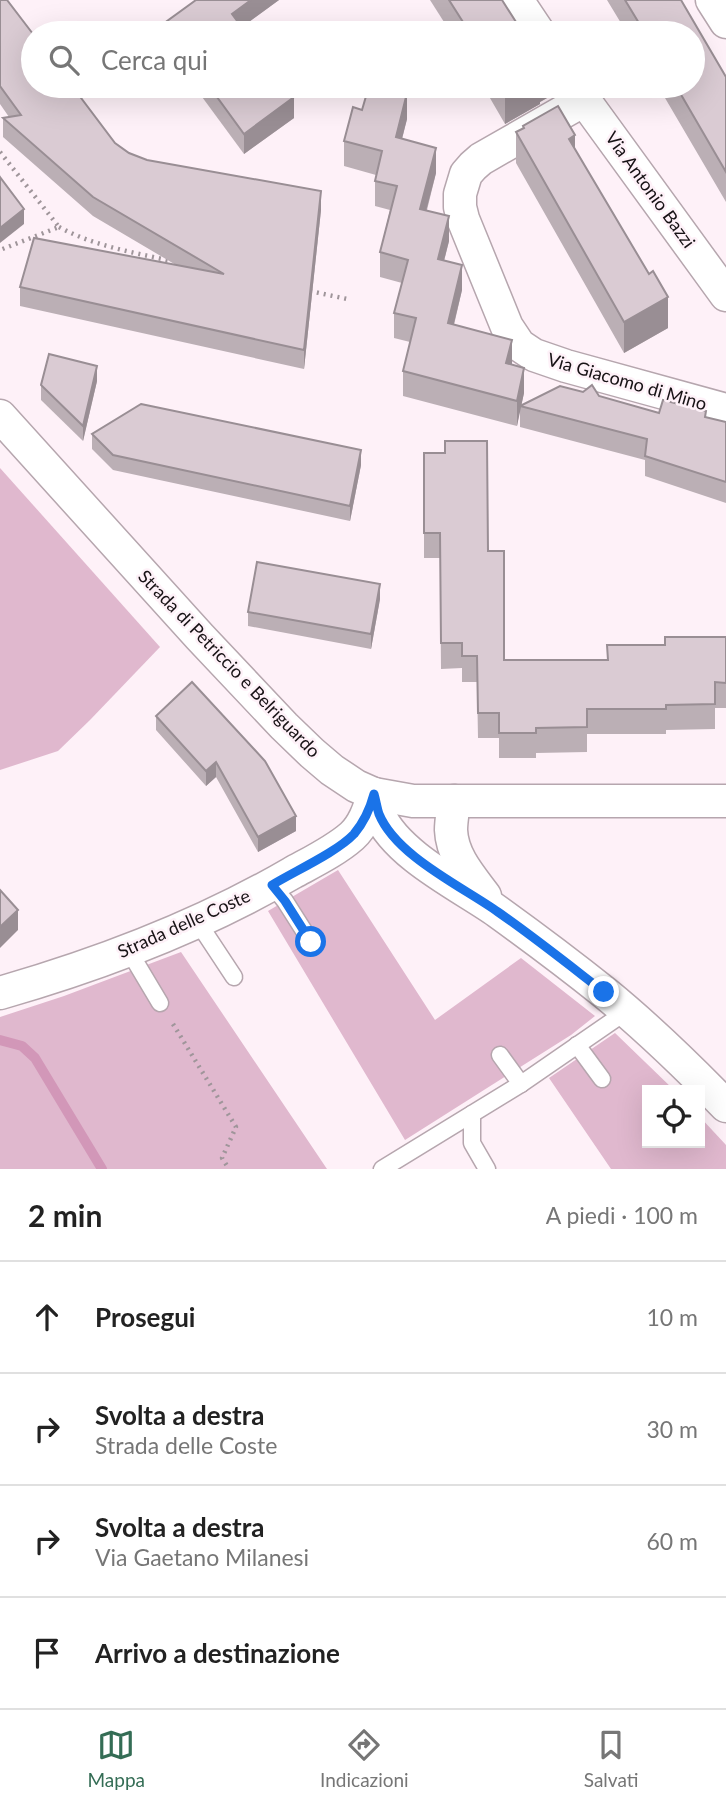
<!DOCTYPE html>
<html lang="it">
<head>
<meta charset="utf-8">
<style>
	body { margin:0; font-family:Lato,sans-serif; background:#f2f2f2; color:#222 }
	.controls { position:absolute; right:21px; bottom:21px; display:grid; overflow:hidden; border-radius:0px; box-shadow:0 7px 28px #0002 }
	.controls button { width:63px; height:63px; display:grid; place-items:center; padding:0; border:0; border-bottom:2px solid #e0e0e0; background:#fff; color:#222; font:35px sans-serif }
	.stop { position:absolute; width:21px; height:21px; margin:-16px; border:5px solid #1a73e8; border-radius:50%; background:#fff }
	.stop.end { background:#1a73e8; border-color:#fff; box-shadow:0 2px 7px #0008 }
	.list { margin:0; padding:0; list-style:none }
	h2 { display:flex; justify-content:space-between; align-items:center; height:91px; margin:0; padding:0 28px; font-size:30px }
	h2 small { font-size:23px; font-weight:400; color:#767676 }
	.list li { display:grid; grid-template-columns:46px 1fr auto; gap:21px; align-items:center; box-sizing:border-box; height:112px; padding:0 28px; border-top:2px solid #e0e0e0 }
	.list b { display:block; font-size:26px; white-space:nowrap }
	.list p { margin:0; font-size:23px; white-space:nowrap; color:#767676 }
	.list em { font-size:23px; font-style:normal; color:#767676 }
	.icon { flex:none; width:38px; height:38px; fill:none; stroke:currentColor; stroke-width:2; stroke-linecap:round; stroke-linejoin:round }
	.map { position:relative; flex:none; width:726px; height:1169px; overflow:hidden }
	.search { position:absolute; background:#fff; box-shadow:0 7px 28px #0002; left:21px; right:21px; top:21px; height:77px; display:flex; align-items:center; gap:18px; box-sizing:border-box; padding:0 24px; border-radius:38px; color:#767676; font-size:26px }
	.sheet { height:539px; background:#fff }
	nav { display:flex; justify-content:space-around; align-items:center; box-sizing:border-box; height:98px; border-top:2px solid #e0e0e0; background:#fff; font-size:19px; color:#767676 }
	nav a { display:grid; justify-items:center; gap:4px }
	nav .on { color:#346d55 }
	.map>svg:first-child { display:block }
	.green { fill:#e0b8ce }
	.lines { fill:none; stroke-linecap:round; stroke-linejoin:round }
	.stream { stroke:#d297b8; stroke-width:10 }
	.lane-casing { stroke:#b6a6ae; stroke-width:19 }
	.street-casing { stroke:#b6a6ae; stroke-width:35 }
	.path { stroke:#9f959a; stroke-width:4.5; stroke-dasharray:2 5; stroke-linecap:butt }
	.lane { stroke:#fff; stroke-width:16 }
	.street { stroke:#fff; stroke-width:32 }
	.wall { fill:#bbafb5 }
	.shaded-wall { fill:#998e94 }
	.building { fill:#dacbd3; stroke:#998e94; stroke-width:2 }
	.route { stroke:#1a73e8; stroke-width:9 }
	.labels { text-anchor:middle; stroke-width:5; stroke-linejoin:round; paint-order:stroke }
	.street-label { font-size:18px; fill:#171215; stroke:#fef1f8 }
</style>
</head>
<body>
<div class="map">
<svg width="726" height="1169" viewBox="0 0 726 1169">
	<rect width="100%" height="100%" fill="#fef1f8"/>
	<g class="green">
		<polygon points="0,468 160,647 90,720 58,751 0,770"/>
		<polygon points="338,870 435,1020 521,958 595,1016 571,1035 405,1140 268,911"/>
		<polygon points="181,952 327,1169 0,1169 0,1017 64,996"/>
		<polygon points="615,1033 674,1090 647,1090 647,1143 700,1143 700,1117 726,1145 726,1169 611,1169 549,1078"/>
	</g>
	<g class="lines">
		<polyline class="stream" points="0,1040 22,1046 35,1058 102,1169"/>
		<defs>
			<g id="lane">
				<polyline points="272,885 285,901 311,942"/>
				<polyline points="197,921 234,977"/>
				<polyline points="129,951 160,1003"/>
				<polyline points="577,1045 602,1079"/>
				<polyline points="500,1055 521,1084"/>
				<polyline points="472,1114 472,1143 487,1169"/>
				<polyline points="382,1169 521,1084 627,1011"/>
			</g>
			<g id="street">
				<polyline points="517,0 539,33"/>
				<polyline points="712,0 726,22"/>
				<polyline points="574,86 726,295"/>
				<polyline points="584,100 481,159 473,166 466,174 460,194 460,207 463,219 507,327 519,345 534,355 566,366 726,410"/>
				<polyline points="0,416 200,637 284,726 312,753 332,770 356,786 374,794 413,801 726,801"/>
				<path d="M374,794C376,801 377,808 379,814C397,856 463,887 498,912C534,938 570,965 605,993C648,1028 687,1066 726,1106"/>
				<path d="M454,801C453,811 451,821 451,830C452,856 470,876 485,896"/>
				<path d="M0,993C101,964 201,926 292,873C312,862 335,851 352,836C364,825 369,809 374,794"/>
			</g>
		</defs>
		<use href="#lane" class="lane-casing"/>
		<use href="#street" class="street-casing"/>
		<g class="path">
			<polyline points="0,152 59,227 0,250"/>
			<path d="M59,227C94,246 132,252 171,261"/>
			<polyline points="310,291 347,299"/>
			<polyline points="173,1024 236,1127 222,1158 229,1169"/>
		</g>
		<use href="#lane" class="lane"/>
		<use href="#street" class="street"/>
	</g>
	<g class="wall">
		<polygon points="0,0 115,143 129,153 147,160 321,210 304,369 20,306 20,287 176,265 93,216 3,137 3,118 9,117 0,104"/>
		<polygon points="196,0 279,0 242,27 246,33 163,33 163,24"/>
		<polygon points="430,0 502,0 523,33 451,33"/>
		<polygon points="607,0 681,0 726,77 726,202 658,86 693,86 693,33 627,33"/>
		<polygon points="194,86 285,86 294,118 244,154"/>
		<polygon points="483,86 547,86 547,98 540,102 540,104 505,124"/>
		<polygon points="362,110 407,119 402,139 436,173 427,210 449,241 444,261 462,290 454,325 512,365 524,393 521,406 599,396 659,413 706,417 726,422 726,503 645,476 645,460 520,427 520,409 517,426 403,396 403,371 410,342 394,338 394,313 402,283 380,277 380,252 390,210 375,206 375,181 376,175 344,166 344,141"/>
		<polygon points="523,126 575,149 668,328 624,353 516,163 516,132 523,128"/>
		<polygon points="97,381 83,441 41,400 41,385"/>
		<polygon points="92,434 361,465 350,521 113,470 92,449"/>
		<polygon points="424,453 488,551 504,660 607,660 665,645 726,637 726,708 715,708 715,729 666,730 666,734 587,734 587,752 536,753 536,758 499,758 499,738 478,738 477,682 462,682 462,668 441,669 440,558 424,558"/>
		<polygon points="380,599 371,649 248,626 248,612"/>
		<polygon points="156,716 265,761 296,831 258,852 216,777 206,786 156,730"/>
	</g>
	<g class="shaded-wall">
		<polygon points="251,0 279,0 234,33 232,14"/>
		<polygon points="519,86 547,86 547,98 540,102 540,104 505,124 505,94"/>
		<polygon points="407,93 407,119 396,162 396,137"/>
		<polygon points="294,97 294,118 244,154 244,134"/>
		<polygon points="575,135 575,166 569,139"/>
		<polygon points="436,148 436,173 420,234 420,209"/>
		<polygon points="321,191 321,210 304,369 304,350"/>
		<polygon points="24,209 24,224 0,243 0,228"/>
		<polygon points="449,216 449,241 438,284 438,259"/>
		<polygon points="462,265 462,290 448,348 448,323"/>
		<polygon points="668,297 668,328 624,353 624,322"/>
		<polygon points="512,340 512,365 506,363"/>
		<polygon points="97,366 97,381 83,441 83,426"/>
		<polygon points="524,368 524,393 517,426 517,401"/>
		<polygon points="361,450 361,465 350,521 350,506"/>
		<polygon points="380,584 380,599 371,649 371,634"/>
		<polygon points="216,762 216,777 206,786 206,771"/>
		<polygon points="296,816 296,831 258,852 258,837"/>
		<polygon points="18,910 18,930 0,948 0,927"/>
	</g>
	<g class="building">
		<polygon points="0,0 7,0 33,34 33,86 72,86 115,143 129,153 147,160 321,191 304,350 20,287 34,238 224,274 93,197 3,118 21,115 0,86"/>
		<polygon points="196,0 251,0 232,14 246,33 170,33 163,24"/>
		<polygon points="449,0 502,0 523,33 470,33"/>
		<polygon points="625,0 681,0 726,77 726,172 676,86 693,86 693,33 645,33"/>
		<polygon points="209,86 285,86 294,97 244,134"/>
		<polygon points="369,86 376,86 407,93 396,137 436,148 420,209 449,216 438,259 462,265 448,323 512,340 506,363 524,368 517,401 403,371 416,318 394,313 408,260 380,252 397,186 375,181 382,151 344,141 353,107 362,110"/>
		<polygon points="500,86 519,86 505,94"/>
		<polygon points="558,106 575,135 569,139 649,274 653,271 668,297 624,322 516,132 524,128 523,126"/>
		<polygon points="0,177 24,209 0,228"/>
		<polygon points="49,354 97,366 83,426 41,385"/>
		<polygon points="592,385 599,396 659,413 663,400 706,411 705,417 726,422 726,482 645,456 647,439 520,406 560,386 583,392"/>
		<polygon points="141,404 361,450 350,506 113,455 92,434"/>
		<polygon points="445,441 487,441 488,551 504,551 504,660 608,660 607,645 665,645 665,637 726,637 726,683 715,682 715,704 666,705 666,709 587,709 587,727 536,728 536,733 499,733 499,713 478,713 477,656 462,656 462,643 441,643 440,533 424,533 424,453 445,453"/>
		<polygon points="257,562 380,584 371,634 248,612"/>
		<polygon points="192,682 265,761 296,816 258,837 216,762 206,771 156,716"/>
		<polygon points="0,890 18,910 0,927"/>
	</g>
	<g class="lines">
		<path class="route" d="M311,942L285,901L272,885C295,871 337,852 354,834C364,822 370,809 374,794C376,801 377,808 379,814C396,856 463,887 498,912C534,937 569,965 604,992"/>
	</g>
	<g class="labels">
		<g class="street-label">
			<text transform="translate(650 190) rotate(54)" y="6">Via Antonio Bazzi</text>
			<text transform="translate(627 382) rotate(16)" y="6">Via Giacomo di Mino</text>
			<text transform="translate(229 664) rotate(46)" y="6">Strada di Petriccio e Belriguardo</text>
			<text transform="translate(184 924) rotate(-24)" y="6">Strada delle Coste</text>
		</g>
	</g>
</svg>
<div class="controls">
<button><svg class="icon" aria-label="locate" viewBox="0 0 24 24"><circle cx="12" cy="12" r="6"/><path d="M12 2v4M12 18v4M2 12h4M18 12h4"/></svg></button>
</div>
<div class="stop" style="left:311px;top:942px"></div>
<div class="stop end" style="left:604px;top:992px"></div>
<div class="search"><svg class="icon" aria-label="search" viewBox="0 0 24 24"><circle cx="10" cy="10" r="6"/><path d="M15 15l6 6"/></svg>Cerca qui</div>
</div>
<section class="sheet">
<h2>2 min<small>A piedi · 100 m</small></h2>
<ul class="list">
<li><svg class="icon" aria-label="ahead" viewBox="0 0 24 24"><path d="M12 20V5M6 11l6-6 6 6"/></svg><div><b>Prosegui</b></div><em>10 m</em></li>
<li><svg class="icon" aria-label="right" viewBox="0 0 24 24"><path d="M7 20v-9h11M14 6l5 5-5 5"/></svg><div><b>Svolta a destra</b><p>Strada delle Coste</p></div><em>30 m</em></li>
<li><svg class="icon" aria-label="right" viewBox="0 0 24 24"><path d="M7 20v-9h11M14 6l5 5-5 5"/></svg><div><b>Svolta a destra</b><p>Via Gaetano Milanesi</p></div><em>60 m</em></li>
<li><svg class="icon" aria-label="arrive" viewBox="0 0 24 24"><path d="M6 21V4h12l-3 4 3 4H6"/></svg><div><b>Arrivo a destinazione</b></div></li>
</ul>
</section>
<nav>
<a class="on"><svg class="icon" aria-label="map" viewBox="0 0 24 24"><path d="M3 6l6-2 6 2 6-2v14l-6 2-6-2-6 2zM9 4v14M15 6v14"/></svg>Mappa</a>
<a><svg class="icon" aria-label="directions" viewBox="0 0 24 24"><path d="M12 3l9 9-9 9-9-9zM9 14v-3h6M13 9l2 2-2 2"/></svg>Indicazioni</a>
<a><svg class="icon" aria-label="saved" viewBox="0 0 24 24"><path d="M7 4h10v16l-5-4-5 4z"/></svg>Salvati</a>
</nav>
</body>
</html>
